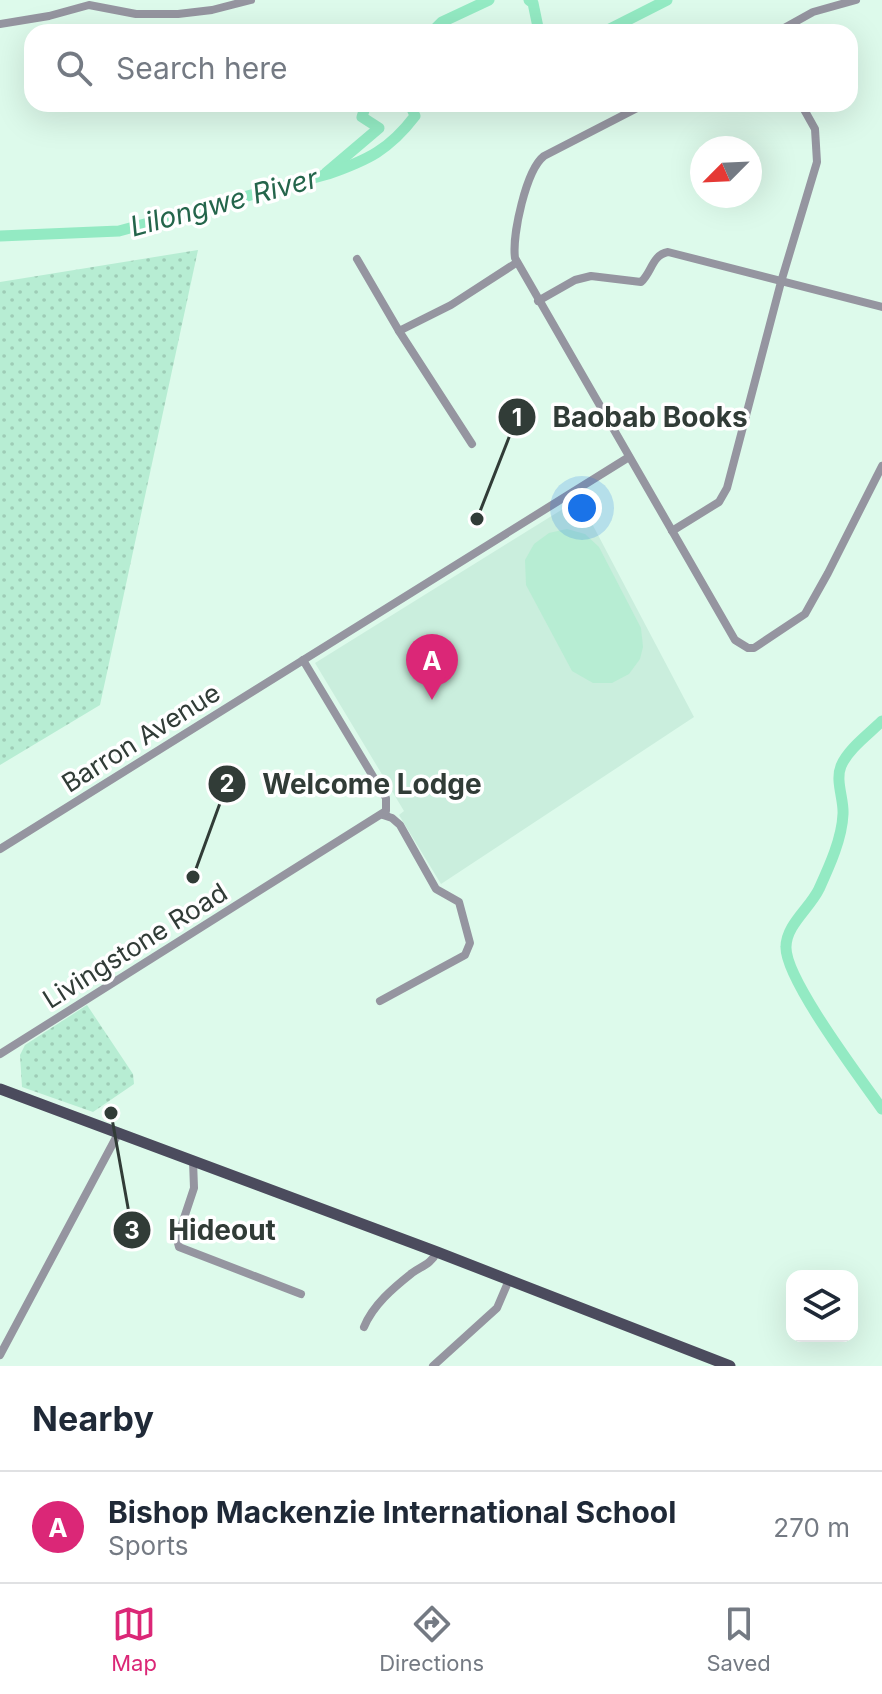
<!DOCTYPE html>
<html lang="en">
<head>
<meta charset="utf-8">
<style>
	body { margin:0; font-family:Inter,sans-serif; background:#f2f2f3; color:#1f2937 }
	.controls { position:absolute; right:24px; bottom:24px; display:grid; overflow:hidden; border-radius:16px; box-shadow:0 8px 32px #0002 }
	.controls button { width:72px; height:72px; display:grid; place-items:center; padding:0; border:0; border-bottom:2px solid #e0e1e3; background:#fff; color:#1f2937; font:40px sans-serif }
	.compass { position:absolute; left:690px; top:136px; width:72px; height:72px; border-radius:50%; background:#fff; box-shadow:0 8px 32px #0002; rotate:246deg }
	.you { position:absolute; left:582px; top:508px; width:28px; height:28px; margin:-20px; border:6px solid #fff; border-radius:50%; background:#1a73e8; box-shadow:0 0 0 12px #1a73e833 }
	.badge { display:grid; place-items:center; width:52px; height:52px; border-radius:50%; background:#db2777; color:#fff; font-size:26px; font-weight:700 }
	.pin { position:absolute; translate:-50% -66px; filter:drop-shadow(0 2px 4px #0008) }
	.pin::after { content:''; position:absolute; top:42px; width:28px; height:24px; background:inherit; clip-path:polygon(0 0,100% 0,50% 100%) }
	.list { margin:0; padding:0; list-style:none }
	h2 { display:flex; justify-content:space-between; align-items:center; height:104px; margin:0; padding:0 32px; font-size:34px }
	h2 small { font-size:26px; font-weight:400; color:#747a83 }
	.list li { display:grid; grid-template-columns:52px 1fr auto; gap:24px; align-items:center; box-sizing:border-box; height:112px; padding:0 32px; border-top:2px solid #e0e1e3 }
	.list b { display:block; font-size:30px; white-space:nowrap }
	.list p { margin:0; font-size:26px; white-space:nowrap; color:#747a83 }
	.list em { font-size:26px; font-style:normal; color:#747a83 }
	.icon { flex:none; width:44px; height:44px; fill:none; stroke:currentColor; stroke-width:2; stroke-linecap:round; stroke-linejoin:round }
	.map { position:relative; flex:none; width:882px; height:1366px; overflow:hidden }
	.search { position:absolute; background:#fff; box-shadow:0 8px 32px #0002; left:24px; right:24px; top:24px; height:88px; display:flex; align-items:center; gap:20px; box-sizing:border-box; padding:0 28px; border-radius:24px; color:#747a83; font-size:30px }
	.sheet { height:216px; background:#fff }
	nav { display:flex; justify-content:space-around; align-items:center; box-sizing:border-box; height:112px; border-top:2px solid #e0e1e3; background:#fff; font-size:22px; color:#747a83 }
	nav a { display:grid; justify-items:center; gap:4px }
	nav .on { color:#db2777 }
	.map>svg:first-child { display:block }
	.built { fill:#caeedd }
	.grass { fill:url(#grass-dots) }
	.pitch { fill:#b7edd3 }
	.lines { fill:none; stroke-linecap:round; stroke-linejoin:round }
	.river { stroke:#93eac3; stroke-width:11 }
	.minor { stroke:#9595a0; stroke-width:8 }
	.major { stroke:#4b4b5d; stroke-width:11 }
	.labels { text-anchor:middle; stroke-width:7; stroke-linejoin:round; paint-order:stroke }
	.street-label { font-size:26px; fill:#313c37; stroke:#fff }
	.water-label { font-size:28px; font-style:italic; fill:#24654b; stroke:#fff }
	.leader { fill:none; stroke:#313c37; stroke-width:3 }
	.callout-dot { fill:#313c37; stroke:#fff; stroke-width:3 }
	.mark-label { font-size:24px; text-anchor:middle; font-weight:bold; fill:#fff }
	.callout-label { font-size:28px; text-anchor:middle; font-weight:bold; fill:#313c37; stroke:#fff; stroke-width:7; stroke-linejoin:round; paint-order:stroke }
</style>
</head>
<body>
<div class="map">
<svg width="882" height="1366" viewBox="0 0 882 1366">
	<defs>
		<pattern id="grass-dots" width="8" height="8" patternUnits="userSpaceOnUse" patternTransform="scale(2)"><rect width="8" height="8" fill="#b7edd3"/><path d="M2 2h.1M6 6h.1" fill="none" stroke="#9eccb6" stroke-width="1.8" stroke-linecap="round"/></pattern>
	</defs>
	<rect width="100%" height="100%" fill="#ddfaeb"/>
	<polygon class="built" points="579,499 694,717 441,884 399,815 404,811 315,663"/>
	<g class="grass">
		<polygon points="198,250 100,705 0,765 0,282"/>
		<polygon points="87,1005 133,1074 134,1084 93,1112 22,1087 20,1055 25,1045"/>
	</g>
	<polygon class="pitch" points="567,529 585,534 599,547 641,628 643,647 640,659 629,674 612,683 593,683 572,671 526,585 525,560 534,544 549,533"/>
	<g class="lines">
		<g class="river">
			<polyline points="529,0 533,3 539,32"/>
			<polyline points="432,32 442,22 489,0"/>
			<polyline points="604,32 667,0"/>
			<polyline points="326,173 379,128 362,117 366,104"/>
			<path d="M0,236L119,231L328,174C368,160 389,150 415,116L410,104"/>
			<path d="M882,721C869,734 848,749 841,766C835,781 844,799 843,814C842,839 829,867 819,889C810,908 786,925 786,947C785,979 861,1079 882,1109"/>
		</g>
		<g class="minor">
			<polyline points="0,24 49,16 89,5 136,14 178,14 212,10 251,0"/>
			<polyline points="777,32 813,12 856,0"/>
			<path d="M645,104L544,156C526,170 512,235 515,258L735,640L748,648H754L805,614L828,573L882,466"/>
			<polyline points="357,259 399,331 451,305 516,263"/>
			<path d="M538,301L575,280L591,276L641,282C652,272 652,255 668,252L882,307"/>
			<polyline points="399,331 472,444"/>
			<polyline points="672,531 719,502 727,488 781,282 817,162 815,129 801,104"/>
			<polyline points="0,849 629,457"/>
			<polyline points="380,1001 465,955 470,943 459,902 436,889 400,825 392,818 383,815"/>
			<polyline points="0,1054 386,811 386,798 303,660"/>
			<polyline points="193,1161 194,1188 177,1239 179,1247 301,1294"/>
			<path d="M364,1327C373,1305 393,1288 412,1273C422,1266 431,1264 437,1252"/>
			<polyline points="0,1355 119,1132"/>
			<polyline points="433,1366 497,1308 509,1280"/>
		</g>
		<polyline class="major" points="0,1089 437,1252 730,1366"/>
	</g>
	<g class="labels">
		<g class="street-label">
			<text transform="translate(141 738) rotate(-32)" y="9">Barron Avenue</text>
			<text transform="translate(135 946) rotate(-32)" y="9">Livingstone Road</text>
		</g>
		<g class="water-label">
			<text transform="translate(224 202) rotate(-15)" y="10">Lilongwe River</text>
		</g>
	</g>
	<path class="leader" d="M477 519L517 417M193 877L227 784M111 1113L132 1230"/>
	<g class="callout-dot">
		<circle cx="477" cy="519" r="8"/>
		<circle cx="193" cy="877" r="8"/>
		<circle cx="111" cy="1113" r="8"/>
		<circle cx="517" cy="417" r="20"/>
		<circle cx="227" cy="784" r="20"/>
		<circle cx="132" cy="1230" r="20"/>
	</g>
	<g class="mark-label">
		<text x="517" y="426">1</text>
		<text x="227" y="792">2</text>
		<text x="132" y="1239">3</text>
	</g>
	<g class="callout-label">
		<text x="650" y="427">Baobab Books</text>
		<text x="372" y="794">Welcome Lodge</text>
		<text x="222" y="1240">Hideout</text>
	</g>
</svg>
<div class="controls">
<button><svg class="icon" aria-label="layers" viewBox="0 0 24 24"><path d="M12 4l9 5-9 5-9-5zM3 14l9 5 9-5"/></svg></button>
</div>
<svg class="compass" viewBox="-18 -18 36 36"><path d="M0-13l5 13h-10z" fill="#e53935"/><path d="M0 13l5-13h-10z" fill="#747a83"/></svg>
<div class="you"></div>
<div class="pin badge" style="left:432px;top:700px">A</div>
<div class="search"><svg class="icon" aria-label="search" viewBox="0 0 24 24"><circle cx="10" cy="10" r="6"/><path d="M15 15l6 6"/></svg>Search here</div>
</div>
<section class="sheet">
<h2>Nearby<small></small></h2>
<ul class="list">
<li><span class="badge">A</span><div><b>Bishop Mackenzie International School</b><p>Sports</p></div><em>270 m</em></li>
</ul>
</section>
<nav>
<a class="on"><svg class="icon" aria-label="map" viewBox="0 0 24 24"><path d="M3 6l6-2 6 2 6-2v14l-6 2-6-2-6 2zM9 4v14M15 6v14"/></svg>Map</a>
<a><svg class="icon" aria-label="directions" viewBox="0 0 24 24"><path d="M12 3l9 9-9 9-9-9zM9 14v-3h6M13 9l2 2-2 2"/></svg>Directions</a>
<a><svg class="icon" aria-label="saved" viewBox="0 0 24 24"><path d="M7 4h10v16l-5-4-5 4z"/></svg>Saved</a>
</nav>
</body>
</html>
